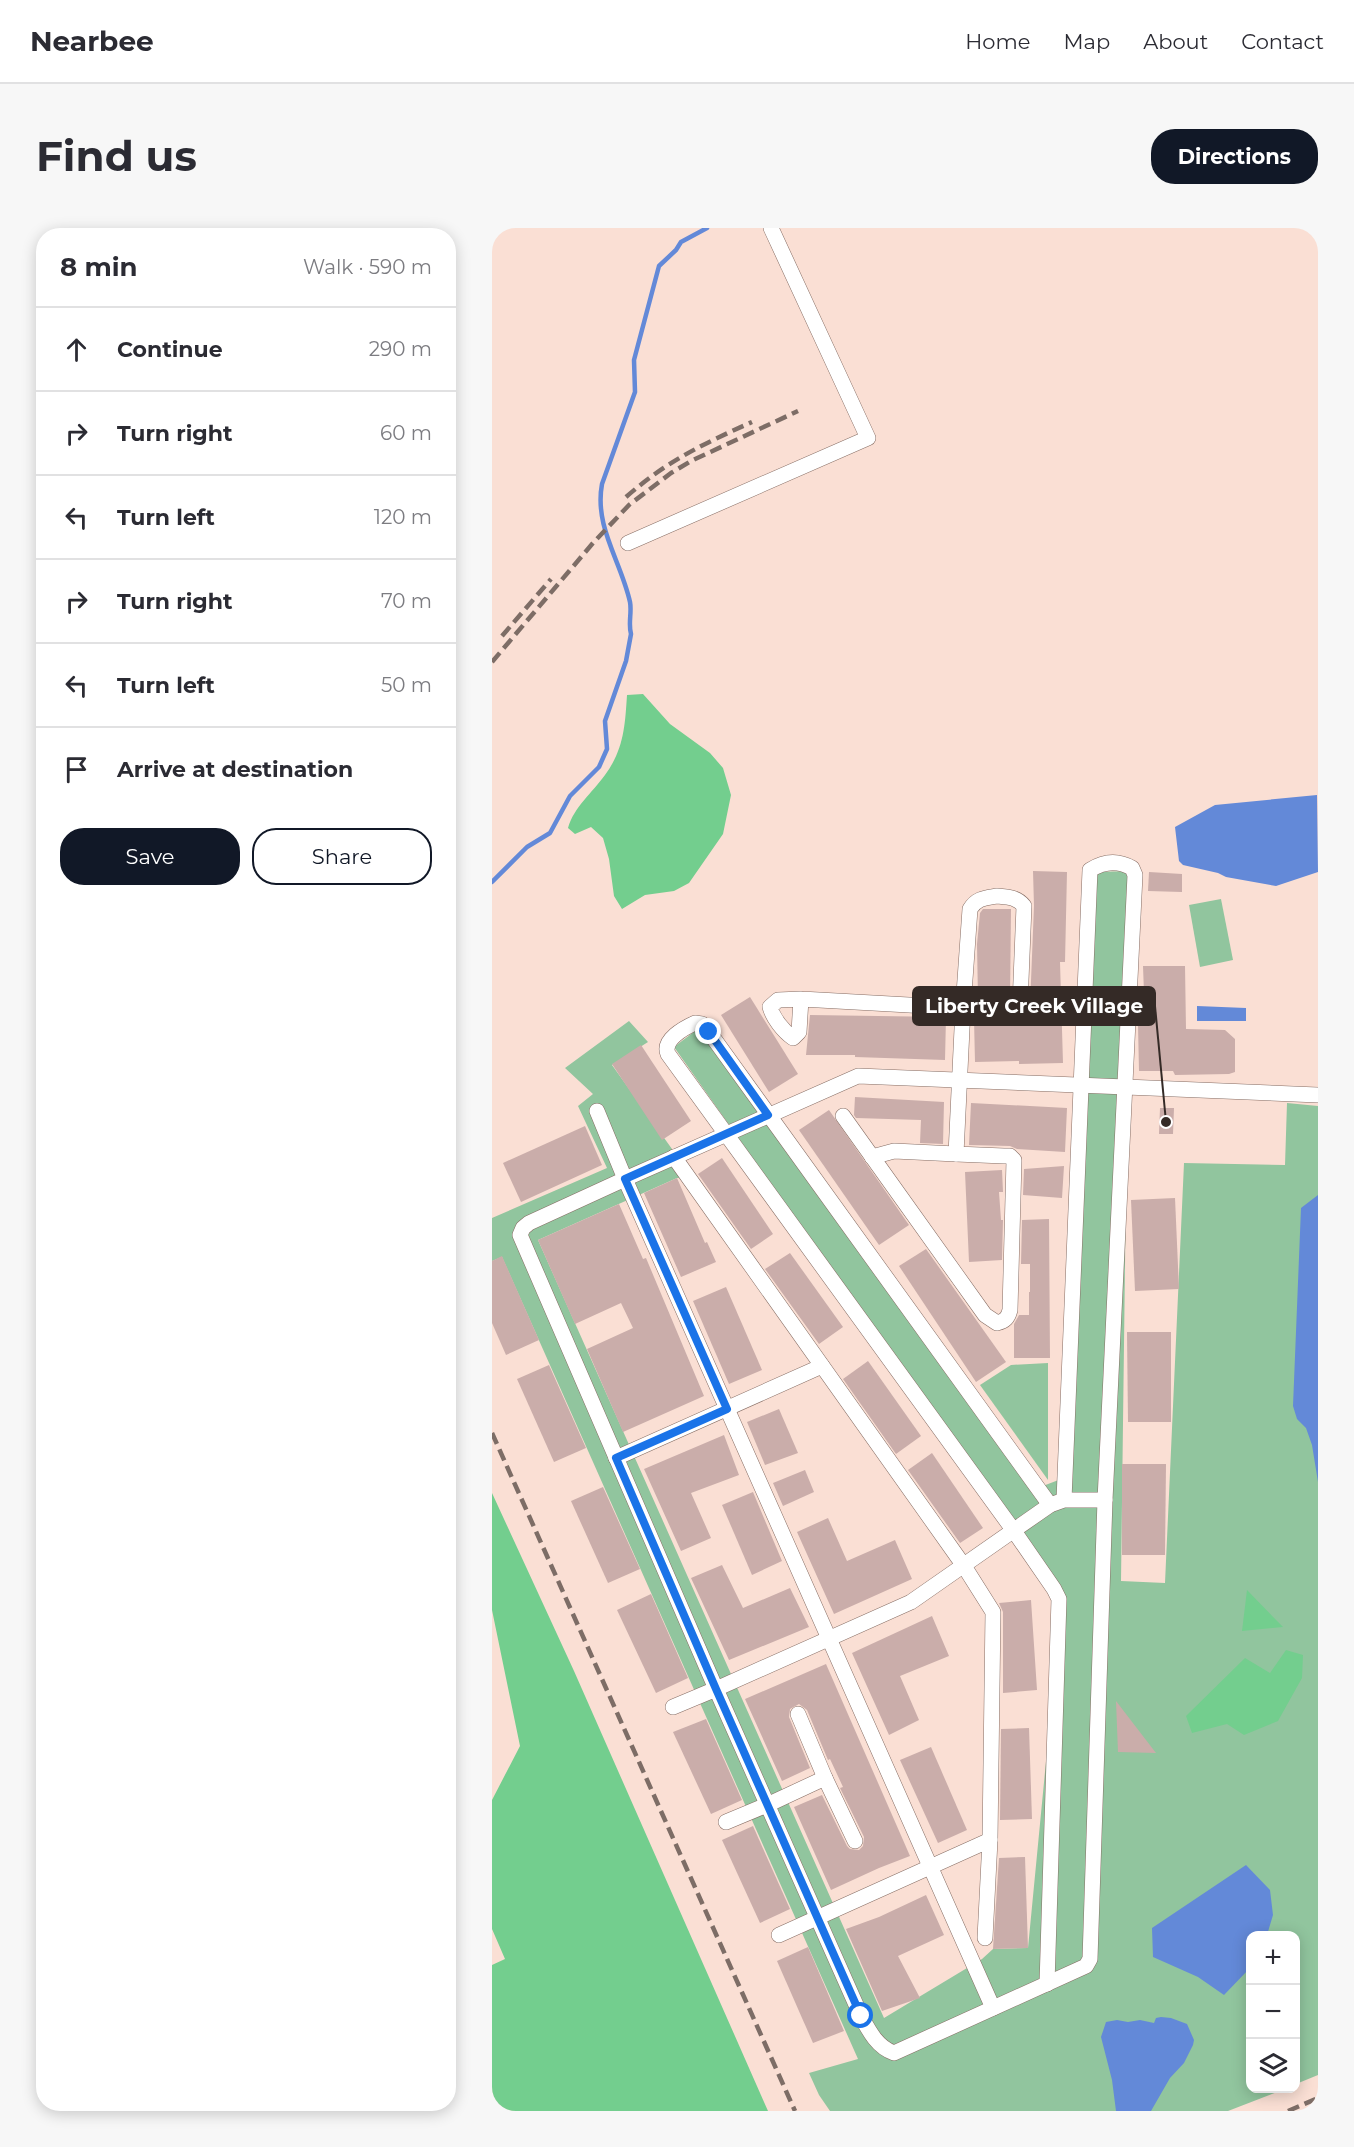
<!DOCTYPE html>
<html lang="en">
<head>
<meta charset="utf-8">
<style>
	body { margin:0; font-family:Montserrat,sans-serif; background:#f7f7f7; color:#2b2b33 }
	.controls { position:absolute; right:18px; bottom:18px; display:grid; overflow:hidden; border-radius:12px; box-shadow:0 3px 15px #0003 }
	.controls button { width:54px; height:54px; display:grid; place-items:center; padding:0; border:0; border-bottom:2px solid #e1e1e2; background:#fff; color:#2b2b33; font:30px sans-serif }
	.stop { position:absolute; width:18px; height:18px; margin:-14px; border:4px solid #1a73e8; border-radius:50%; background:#fff }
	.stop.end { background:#1a73e8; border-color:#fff; box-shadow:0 2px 6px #0008 }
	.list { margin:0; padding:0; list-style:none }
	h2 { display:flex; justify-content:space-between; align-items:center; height:78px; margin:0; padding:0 24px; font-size:26px }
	h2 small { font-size:20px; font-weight:400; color:#7c7c81 }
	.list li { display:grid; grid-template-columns:39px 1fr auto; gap:18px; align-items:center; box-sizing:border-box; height:84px; padding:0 24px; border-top:2px solid #e1e1e2 }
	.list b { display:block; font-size:22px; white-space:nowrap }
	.list em { font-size:20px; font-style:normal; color:#7c7c81 }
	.actions { display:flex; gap:12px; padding:18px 24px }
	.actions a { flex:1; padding:14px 0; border:2px solid #111827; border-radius:24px; text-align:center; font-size:21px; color:#111827 }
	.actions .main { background:#111827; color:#fff }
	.icon { flex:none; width:33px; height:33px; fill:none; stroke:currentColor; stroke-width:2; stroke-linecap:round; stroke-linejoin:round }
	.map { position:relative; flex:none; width:826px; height:1883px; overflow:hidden; border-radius:24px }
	header { display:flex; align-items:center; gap:36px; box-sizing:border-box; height:84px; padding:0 30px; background:#fff; border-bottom:2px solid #e1e1e2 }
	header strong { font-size:28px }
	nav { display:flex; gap:33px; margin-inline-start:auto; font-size:21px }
	.intro { display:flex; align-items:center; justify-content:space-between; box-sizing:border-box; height:144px; padding:0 36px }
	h1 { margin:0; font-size:42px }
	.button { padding:15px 27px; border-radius:24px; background:#111827; color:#fff; font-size:21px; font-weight:700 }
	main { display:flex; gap:36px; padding:0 36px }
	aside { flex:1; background:#fff; border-radius:24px; box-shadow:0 3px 15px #0003 }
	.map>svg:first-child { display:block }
	.green { fill:#91c59e }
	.forest { fill:#73ce8e }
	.water { fill:#6389d8 }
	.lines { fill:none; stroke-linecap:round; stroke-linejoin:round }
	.stream { stroke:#6389d8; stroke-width:4.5 }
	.building { fill:#caadaa }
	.street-casing { stroke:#866d64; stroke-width:16 }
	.street { stroke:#fff; stroke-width:15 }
	.rail { stroke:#7d6d66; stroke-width:4.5; stroke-dasharray:12 6; stroke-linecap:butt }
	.route { stroke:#1a73e8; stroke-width:8 }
	.leader { fill:none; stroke:#342a26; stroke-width:2 }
	.callout-dot { fill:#342a26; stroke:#fff; stroke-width:2 }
	.callout { fill:#342a26; stroke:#342a26; stroke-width:2 }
	.callout-label { font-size:20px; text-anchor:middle; font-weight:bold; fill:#fff }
</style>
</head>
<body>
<header>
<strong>Nearbee</strong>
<nav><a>Home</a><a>Map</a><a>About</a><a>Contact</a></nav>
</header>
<div class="intro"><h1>Find us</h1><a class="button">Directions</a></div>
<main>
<aside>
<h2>8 min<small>Walk · 590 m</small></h2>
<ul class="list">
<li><svg class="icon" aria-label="ahead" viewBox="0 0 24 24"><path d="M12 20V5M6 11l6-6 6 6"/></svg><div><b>Continue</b></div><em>290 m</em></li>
<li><svg class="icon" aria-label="right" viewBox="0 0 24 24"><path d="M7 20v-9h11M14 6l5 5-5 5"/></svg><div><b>Turn right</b></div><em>60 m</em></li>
<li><svg class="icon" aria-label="left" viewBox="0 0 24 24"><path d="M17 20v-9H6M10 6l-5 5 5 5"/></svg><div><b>Turn left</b></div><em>120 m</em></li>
<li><svg class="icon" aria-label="right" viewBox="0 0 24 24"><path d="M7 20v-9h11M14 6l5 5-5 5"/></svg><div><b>Turn right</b></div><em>70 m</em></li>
<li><svg class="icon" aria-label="left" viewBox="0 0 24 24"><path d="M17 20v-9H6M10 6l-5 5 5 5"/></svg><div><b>Turn left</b></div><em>50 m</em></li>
<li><svg class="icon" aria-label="arrive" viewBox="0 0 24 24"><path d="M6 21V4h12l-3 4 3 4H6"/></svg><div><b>Arrive at destination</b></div></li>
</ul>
<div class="actions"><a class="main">Save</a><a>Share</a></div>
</aside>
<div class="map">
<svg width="826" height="1883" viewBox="0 0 826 1883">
	<rect width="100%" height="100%" fill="#fadfd4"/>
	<g class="green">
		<polygon points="638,643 629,1353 673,1355 692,935 793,937 795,875 826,878 826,1847 804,1856 804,1708 758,1708 758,1860 793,1861 736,1883 338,1883 327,1867 317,1845 366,1831 10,1029 0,1033 0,990 115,940 86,878 101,866 73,840 137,793 156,814 120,837 200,949 185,950 46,1012 392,1790 490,1731 501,1721 536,1720 570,1368 182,819 207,800 543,1261 577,1248 602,644"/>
		<polygon points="729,671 741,732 708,739 697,677"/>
		<polygon points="556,1135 556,1252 488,1157 519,1137"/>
	</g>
	<g class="forest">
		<path d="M151,466L178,496L218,525L231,540L239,567L231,606L197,655L182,663L153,667L130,681L122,668L117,631L111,610L99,599L83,606L76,600C82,579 100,565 113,547C132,521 133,498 135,467Z"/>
		<polygon points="0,1265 82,1443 276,1883 0,1883 0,1737 13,1731 0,1701 0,1572 28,1518 0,1382"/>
		<polygon points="755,1362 791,1399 750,1403"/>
		<polygon points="794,1422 811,1427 810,1450 786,1493 752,1507 735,1496 700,1505 694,1488 753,1430 778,1445"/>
	</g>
	<g class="water">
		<polygon points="825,567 826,644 784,658 734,649 726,645 691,637 687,633 683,599 723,577"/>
		<polygon points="705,778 754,780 754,793 705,793"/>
		<polygon points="826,967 826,1254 820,1217 814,1200 805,1191 801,1178 809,980"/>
		<polygon points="754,1637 778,1662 781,1687 775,1707 758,1708 758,1740 732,1767 706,1749 661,1729 660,1700"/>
		<polygon points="669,1789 679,1790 695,1796 702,1812 701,1817 692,1835 678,1850 659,1883 624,1883 620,1852 609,1809 614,1794 625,1792 636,1794 648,1792 662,1795 664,1790"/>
	</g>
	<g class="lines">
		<path class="stream" d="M0,654L35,619L58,605L78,568L107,539L115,521L113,493L134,433L139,406C136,396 140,384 138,374C129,333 102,299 110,256L143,164L142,132L167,38L184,22L189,14L215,0"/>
	</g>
	<g class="building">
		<polygon points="541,643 575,644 573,734 568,734 571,835 527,836 527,833 483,834 482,791 525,792 535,784 538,778 542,678"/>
		<polygon points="657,644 690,646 690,664 656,663"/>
		<polygon points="491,681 519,681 518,773 486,771 485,716 488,685"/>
		<polygon points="651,738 693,738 694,801 733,802 743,811 743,844 737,846 683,847 681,843 647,843 646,797 647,767 652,765"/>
		<polygon points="258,769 306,846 277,864 229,787"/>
		<polygon points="318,787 454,789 453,832 363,829 363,827 314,827"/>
		<polygon points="149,817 199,893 170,912 120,836"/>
		<polygon points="363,869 452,874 451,916 428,915 429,892 364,890 362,887"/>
		<polygon points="479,875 575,880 573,924 525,921 518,918 477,917"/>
		<polygon points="668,880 682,880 681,906 667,906"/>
		<polygon points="337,882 417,997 387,1017 307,902"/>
		<polygon points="93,898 110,937 29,974 11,935"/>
		<polygon points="230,930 281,1006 259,1021 206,946"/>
		<polygon points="572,938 570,970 531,967 532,941"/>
		<polygon points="510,942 511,964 507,964 509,992 511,992 510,1032 477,1034 473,944"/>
		<polygon points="185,950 213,1015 215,1014 224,1034 189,1049 152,965"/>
		<polygon points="683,970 687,1061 643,1063 639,972"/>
		<polygon points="127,976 151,1031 154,1030 212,1168 131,1204 95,1121 141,1100 129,1075 83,1096 46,1012"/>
		<polygon points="557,991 558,1130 522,1130 522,1096 527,1087 537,1087 537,1064 538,1064 538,1036 529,1036 530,992"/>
		<polygon points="434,1021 514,1134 484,1154 407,1038"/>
		<polygon points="298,1025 351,1099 327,1116 273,1041"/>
		<polygon points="10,1028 47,1112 14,1127 0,1095 0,1033"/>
		<polygon points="234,1059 270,1142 237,1156 201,1073"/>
		<polygon points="635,1104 679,1104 679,1194 636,1194"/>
		<polygon points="376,1133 429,1208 404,1226 351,1151"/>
		<polygon points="57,1137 94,1220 62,1234 25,1151"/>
		<polygon points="287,1181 306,1225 273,1237 255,1194"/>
		<polygon points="232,1207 247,1247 199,1265 219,1310 189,1323 152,1241"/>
		<polygon points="440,1225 491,1300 468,1315 416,1242"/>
		<polygon points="630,1236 674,1236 673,1327 630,1327"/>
		<polygon points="313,1242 322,1264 291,1278 281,1255"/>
		<polygon points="111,1259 148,1341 116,1355 79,1273"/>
		<polygon points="261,1264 290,1333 260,1347 230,1277"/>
		<polygon points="336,1290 355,1333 403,1312 420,1351 342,1386 305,1304"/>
		<polygon points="230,1337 251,1380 298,1360 317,1399 237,1432 199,1350"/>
		<polygon points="159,1366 196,1450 164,1465 125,1382"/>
		<polygon points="539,1372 545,1462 511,1465 511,1384 507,1375"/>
		<polygon points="440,1388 457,1428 408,1448 427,1492 397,1507 360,1425"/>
		<polygon points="334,1436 418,1628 387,1640 339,1662 302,1579 330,1567 355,1618 358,1621 367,1622 371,1618 372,1609 348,1560 351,1559 338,1531 336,1532 315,1482 307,1476 298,1481 297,1489 318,1540 290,1553 253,1471"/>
		<polygon points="624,1473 664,1525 626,1524"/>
		<polygon points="214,1491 250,1572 219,1586 181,1504"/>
		<polygon points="537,1500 540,1591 508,1592 509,1501"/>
		<polygon points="439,1519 475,1602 446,1615 408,1532"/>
		<polygon points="261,1598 298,1681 268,1695 230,1612"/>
		<polygon points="533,1629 536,1720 501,1721 507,1630"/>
		<polygon points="434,1667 452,1707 406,1728 428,1770 390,1783 354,1701 387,1689"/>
		<polygon points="316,1719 352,1803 321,1815 285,1733"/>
	</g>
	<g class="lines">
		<defs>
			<g id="street">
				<polyline points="136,315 376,210 279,0"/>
				<path d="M505,668C516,669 525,669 532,678L528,777L523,782L517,783L471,780L478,681C485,670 493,670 505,668Z"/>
				<path d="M309,771L307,804L301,810C291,803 281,790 278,779L286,772L309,771L471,780L464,926L512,928H518L522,932L518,1082C516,1090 513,1093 505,1095L493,1087L351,888"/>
				<path d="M105,883L133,951L37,995L31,1000L28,1007L224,1461L419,1374L558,1277L572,1272H613L643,647L640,640C626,632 612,633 598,642L572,1272"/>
				<polyline points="182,929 472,1338 501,1384 498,1612"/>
				<polyline points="380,929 402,923 464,926"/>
				<polyline points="124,1230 330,1138"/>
				<path d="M181,1479L224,1461L369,1788C377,1803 385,1819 402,1825L594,1738L598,1731L613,1272"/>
				<polyline points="306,1486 333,1550"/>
				<polyline points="234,1594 275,1577 333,1550 363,1613"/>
				<polyline points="287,1707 498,1612 493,1710"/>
				<path d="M555,1756L567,1371L562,1361L522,1303L176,826C170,812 192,800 203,795L210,796L217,804L558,1277"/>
				<polyline points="501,1780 133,951 366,848 826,867"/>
			</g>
		</defs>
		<use href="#street" class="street-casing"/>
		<use href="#street" class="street"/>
		<g class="rail">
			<path d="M134,269C175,233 211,216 260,194"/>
			<polyline points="10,408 59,351"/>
			<polyline points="0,434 101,315 137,277 179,245 199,233 306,183"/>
			<polyline points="0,1205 303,1883"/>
			<polyline points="796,1883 826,1870"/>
			<polyline points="819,1883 826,1880"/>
		</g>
	</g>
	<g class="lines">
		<polyline class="route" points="217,804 276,887 133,951 235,1181 124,1230 224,1461 369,1788"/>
	</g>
	<path class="leader" d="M674 894L663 778"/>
	<circle class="callout-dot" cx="674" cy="894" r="6"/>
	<rect class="callout" x="421" y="759" width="242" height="38" rx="6"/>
	<g class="callout-label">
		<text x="542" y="785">Liberty Creek Village</text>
	</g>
</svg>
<div class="controls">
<button>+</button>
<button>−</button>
<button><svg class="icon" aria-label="layers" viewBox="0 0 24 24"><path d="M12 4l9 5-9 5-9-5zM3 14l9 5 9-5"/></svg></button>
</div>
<div class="stop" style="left:369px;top:1788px"></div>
<div class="stop end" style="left:217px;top:804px"></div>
</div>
</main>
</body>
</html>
